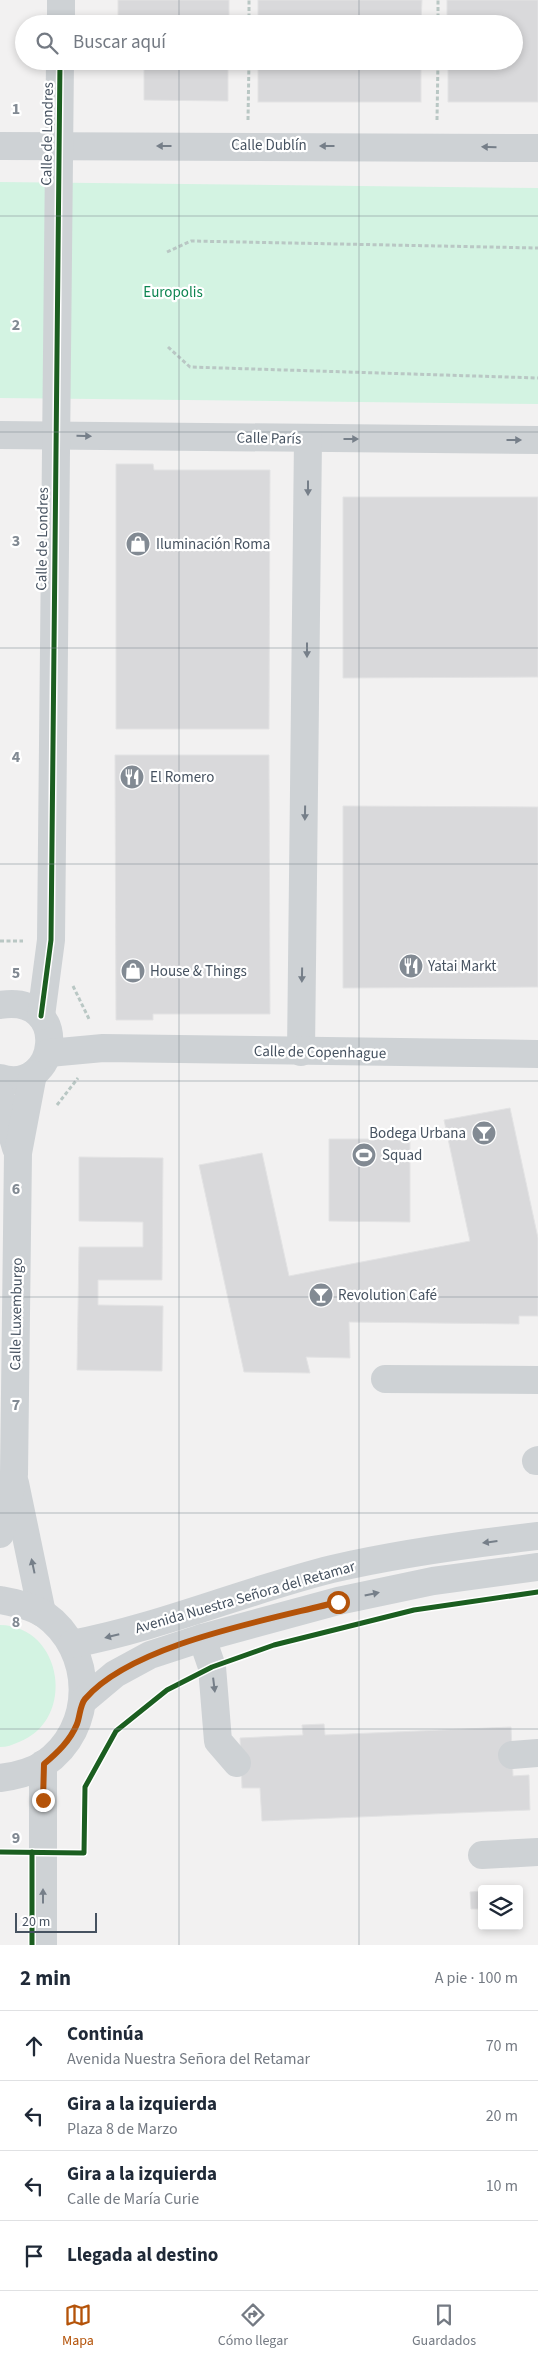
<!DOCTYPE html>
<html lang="es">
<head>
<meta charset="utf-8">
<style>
	body { margin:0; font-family:"Source Sans 3",sans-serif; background:#f6f6f7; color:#1f2937 }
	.controls { position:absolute; right:15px; bottom:15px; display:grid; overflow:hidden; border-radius:5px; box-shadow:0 2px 8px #0003 }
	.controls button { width:45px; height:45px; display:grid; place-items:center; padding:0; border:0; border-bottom:1px solid #e0e1e3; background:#fff; color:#1f2937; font:25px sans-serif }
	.scale { position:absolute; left:15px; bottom:12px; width:82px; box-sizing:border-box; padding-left:5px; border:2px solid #465260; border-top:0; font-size:14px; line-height:18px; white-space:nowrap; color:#465260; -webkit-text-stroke:4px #fff; paint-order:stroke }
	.stop { position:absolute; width:15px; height:15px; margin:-11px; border:4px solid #b45309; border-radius:50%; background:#fff }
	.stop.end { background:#b45309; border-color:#fff; box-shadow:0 1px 5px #0008 }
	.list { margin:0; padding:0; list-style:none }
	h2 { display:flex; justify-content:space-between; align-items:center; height:65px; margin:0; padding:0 20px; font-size:21px }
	h2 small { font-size:16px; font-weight:400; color:#747a83 }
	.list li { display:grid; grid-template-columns:32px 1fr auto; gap:15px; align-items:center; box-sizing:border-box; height:70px; padding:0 20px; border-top:1px solid #e0e1e3 }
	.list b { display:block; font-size:19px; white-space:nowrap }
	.list p { margin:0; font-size:16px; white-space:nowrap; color:#747a83 }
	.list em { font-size:16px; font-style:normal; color:#747a83 }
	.icon { flex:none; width:28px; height:28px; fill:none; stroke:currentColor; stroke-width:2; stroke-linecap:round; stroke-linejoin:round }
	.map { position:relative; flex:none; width:538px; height:1945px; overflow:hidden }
	.search { position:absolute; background:#fff; box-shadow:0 2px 8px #0003; left:15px; right:15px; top:15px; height:55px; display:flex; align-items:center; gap:12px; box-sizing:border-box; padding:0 18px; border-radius:28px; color:#747a83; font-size:19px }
	.sheet { height:345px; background:#fff }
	nav { display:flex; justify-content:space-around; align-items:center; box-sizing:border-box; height:70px; border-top:1px solid #e0e1e3; background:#fff; font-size:14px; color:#747a83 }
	nav a { display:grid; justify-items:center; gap:2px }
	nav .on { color:#b45309 }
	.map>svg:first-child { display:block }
	.green { fill:#d3f3e2 }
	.building { fill:#d9d9db; stroke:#e3e3e4 }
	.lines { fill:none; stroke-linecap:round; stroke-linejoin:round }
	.path { stroke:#b9c7c4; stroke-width:3; stroke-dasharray:4 2.5; stroke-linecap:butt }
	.minor { stroke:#ced2d5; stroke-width:28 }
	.cycleway-casing { stroke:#fff; stroke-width:8 }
	.cycleway { stroke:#1b5e20; stroke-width:5 }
	.oneway { fill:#767f89 }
	.route { stroke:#b45309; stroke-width:6 }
	.grid { fill:none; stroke:#828a93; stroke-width:1; stroke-opacity:0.55 }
	.labels { text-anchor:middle; stroke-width:4.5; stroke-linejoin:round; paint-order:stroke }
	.street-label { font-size:15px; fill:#465260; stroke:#fff }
	.park-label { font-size:15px; fill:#0d8551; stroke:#fff }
	.poi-label { font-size:15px; fill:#465260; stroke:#fff; text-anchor:start }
	.grid-label { font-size:16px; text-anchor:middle; font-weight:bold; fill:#828a93; stroke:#fff; stroke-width:4.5; stroke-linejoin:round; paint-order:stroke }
</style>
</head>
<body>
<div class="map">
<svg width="538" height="1945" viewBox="0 0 538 1945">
	<rect width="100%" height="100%" fill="#f2f1f1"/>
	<g class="green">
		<polygon points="0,182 538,188 538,404 0,398"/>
		<path d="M0,1625C63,1626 77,1720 19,1742C12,1745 7,1747 0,1747Z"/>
	</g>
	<g class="building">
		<rect x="118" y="0" width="111" height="24"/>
		<polygon points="258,0 422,0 421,24 258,24"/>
		<polygon points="447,0 538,0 538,102 448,102 448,61 514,61 514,24 447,24"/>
		<polygon points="117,61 228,61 228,101 144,100 144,64 117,64"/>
		<rect x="258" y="61" width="163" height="41"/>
		<polygon points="116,464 153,464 154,470 270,470 269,729 116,729"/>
		<polygon points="343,497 538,497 538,677 343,678"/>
		<polygon points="115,755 269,755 270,1014 153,1014 153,1020 116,1020"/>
		<polygon points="343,806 538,807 538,987 343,988"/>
		<polygon points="510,1108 538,1238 538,1316 519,1316 519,1324 349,1322 350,1358 306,1357 310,1373 244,1372 199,1165 262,1153 289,1276 470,1241 444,1120"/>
		<polygon points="329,1139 410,1139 410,1222 329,1221"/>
		<polygon points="79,1157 163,1158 162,1280 98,1280 98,1305 163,1306 162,1371 77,1370 79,1247 143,1247 143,1222 79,1221"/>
		<polygon points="324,1724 325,1735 511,1727 513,1776 529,1775 530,1810 262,1821 260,1788 242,1788 240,1738 303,1735 302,1725"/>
		<polygon points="482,1891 482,1909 471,1909 470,1892"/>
	</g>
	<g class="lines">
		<g class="path">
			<polyline points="249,24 249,0"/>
			<polyline points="438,24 438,0"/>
			<polyline points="248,120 249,61"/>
			<polyline points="437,120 438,61"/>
			<polyline points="167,252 191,241 538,248"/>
			<polyline points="168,347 190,367 538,378"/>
			<polyline points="0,941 23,941"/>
			<polyline points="73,986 90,1021"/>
			<polyline points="57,1105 78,1078"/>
		</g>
		<g class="minor">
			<polyline points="61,24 61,0"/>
			<polyline points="0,146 538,148"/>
			<polyline points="0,435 538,440"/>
			<path d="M0,1005C72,993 59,1096 0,1078"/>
			<polyline points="41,1016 51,940 60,61"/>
			<polyline points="301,1052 308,439"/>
			<polyline points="49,1053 103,1048 538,1054"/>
			<polyline points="0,1094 16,1148"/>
			<polyline points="385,1379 538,1380"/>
			<polyline points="536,1461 538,1460"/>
			<polyline points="15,1483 42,1613"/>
			<polyline points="0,1534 14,1474 18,1153 33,1074"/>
			<path d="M0,1600C15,1603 31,1606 44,1614C95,1650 96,1729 44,1764C30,1773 15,1776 0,1778"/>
			<polyline points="202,1638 212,1667 218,1741 237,1763"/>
			<path d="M72,1644C161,1627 244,1591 332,1569C400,1553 468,1544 538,1536"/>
			<polyline points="84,1700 115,1674 150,1655 202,1638 338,1601 433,1581 538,1567"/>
			<polyline points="512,1755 538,1753"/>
			<polyline points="482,1855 538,1852"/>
			<polyline points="43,1945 43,1764"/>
		</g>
		<defs>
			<g id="cycleway">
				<polyline points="41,1016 51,940 60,61"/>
				<polyline points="0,1852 84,1853 85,1787 116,1731 167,1690 212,1667 274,1645 414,1610 538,1592"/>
				<polyline points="32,1852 32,1945"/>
			</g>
		</defs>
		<use href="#cycleway" class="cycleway-casing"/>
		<use href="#cycleway" class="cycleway"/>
	</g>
	<defs><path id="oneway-solid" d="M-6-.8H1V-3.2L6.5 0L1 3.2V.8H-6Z" transform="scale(1.25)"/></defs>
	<g class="oneway">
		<use href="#oneway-solid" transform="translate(164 146) rotate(180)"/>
		<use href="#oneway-solid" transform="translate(327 146) rotate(-180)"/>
		<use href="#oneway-solid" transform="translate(489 147) rotate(-179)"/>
		<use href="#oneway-solid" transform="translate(84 436) rotate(1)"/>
		<use href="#oneway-solid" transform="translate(351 439)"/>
		<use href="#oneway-solid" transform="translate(514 440)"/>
		<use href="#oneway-solid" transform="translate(308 488) rotate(90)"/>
		<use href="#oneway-solid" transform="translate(307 650) rotate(90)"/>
		<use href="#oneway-solid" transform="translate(305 813) rotate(91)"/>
		<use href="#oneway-solid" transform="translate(302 975) rotate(91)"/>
		<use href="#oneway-solid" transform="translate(490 1542) rotate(173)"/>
		<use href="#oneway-solid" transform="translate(33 1566) rotate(-102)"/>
		<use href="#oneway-solid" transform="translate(372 1594) rotate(-12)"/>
		<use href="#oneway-solid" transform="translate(112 1636) rotate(166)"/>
		<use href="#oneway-solid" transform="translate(214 1685) rotate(83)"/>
		<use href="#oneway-solid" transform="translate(43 1896) rotate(-90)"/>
	</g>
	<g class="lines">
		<path class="route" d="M43,1800L44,1764C57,1753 70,1741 77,1724C80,1716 80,1705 85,1699C132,1644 268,1620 338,1602"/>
	</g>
	<path class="grid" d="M179,0V24M359,0V24M179,61V1945M359,61V1945M0,216H538M0,432H538M0,648H538M0,864H538M0,1081H538M0,1297H538M0,1513H538M0,1729H538"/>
	<defs>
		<symbol id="shop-disc" viewBox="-11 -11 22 22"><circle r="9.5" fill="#828a93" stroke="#fff"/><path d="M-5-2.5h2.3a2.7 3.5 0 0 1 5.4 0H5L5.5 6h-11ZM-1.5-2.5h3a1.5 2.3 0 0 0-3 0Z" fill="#fff"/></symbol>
		<symbol id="restaurant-disc" viewBox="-11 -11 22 22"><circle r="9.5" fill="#828a93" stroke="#fff"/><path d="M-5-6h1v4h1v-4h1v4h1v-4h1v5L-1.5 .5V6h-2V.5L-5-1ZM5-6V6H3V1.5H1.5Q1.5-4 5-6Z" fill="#fff"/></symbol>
		<symbol id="bar-disc" viewBox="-11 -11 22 22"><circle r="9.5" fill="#828a93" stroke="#fff"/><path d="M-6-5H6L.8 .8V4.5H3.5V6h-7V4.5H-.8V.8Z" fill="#fff"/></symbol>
		<symbol id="stadium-disc" viewBox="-11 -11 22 22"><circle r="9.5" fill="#828a93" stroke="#fff"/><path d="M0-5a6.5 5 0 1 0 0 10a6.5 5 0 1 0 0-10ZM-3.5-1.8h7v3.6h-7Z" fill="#fff"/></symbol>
	</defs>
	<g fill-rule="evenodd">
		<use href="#shop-disc" x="124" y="530" width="28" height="28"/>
		<use href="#restaurant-disc" x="118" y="763" width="28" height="28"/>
		<use href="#restaurant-disc" x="397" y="952" width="28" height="28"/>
		<use href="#shop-disc" x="119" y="957" width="28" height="28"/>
		<use href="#bar-disc" x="470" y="1119" width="28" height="28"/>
		<use href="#stadium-disc" x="350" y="1141" width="28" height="28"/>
		<use href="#bar-disc" x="307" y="1281" width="28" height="28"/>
	</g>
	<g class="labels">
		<g class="street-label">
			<text transform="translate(47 134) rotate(-89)" y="5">Calle de Londres</text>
			<text x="269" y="150">Calle Dublín</text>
			<text transform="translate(269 438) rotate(1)" y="5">Calle París</text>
			<text transform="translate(42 539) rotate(-89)" y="5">Calle de Londres</text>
			<text transform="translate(320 1052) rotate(1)" y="5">Calle de Copenhague</text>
			<text transform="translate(16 1314) rotate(-89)" y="5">Calle Luxemburgo</text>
			<text transform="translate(245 1597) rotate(-16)" y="5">Avenida Nuestra Señora del Retamar</text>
		</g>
		<g class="park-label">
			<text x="173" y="297">Europolis</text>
		</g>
		<g class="poi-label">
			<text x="156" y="549">Iluminación Roma</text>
			<text x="150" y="782">El Romero</text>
			<text x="428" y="971">Yatai Markt</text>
			<text x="150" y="976">House &amp; Things</text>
			<text x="466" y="1138" text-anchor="end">Bodega Urbana</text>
			<text x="382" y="1160">Squad</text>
			<text x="338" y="1300">Revolution Café</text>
		</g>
	</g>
	<g class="grid-label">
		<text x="16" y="114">1</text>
		<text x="16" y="330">2</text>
		<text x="16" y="546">3</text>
		<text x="16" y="762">4</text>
		<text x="16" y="978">5</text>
		<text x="16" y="1194">6</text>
		<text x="16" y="1410">7</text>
		<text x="16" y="1627">8</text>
		<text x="16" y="1843">9</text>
	</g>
</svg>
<div class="controls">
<button><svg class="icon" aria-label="layers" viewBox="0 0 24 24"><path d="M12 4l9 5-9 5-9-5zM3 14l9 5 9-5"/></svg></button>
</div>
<div class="scale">20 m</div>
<div class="stop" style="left:338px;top:1602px"></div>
<div class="stop end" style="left:43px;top:1800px"></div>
<div class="search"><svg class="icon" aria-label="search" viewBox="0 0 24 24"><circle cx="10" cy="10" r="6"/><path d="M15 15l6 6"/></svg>Buscar aquí</div>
</div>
<section class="sheet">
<h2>2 min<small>A pie · 100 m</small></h2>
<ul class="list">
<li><svg class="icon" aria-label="ahead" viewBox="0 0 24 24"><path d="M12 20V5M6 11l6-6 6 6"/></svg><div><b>Continúa</b><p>Avenida Nuestra Señora del Retamar</p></div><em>70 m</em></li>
<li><svg class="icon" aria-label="left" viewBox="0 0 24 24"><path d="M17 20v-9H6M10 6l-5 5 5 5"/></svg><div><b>Gira a la izquierda</b><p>Plaza 8 de Marzo</p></div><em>20 m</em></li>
<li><svg class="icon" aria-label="left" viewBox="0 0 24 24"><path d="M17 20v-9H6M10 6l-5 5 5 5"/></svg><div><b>Gira a la izquierda</b><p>Calle de María Curie</p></div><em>10 m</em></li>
<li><svg class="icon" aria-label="arrive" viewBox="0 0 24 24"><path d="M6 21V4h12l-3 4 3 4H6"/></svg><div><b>Llegada al destino</b></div></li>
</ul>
</section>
<nav>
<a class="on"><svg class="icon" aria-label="map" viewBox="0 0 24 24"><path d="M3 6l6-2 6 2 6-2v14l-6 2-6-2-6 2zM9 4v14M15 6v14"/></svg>Mapa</a>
<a><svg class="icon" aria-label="directions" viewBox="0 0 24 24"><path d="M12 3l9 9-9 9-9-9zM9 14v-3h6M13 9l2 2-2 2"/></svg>Cómo llegar</a>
<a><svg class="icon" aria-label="saved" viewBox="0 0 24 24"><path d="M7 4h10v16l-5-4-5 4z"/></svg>Guardados</a>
</nav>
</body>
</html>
